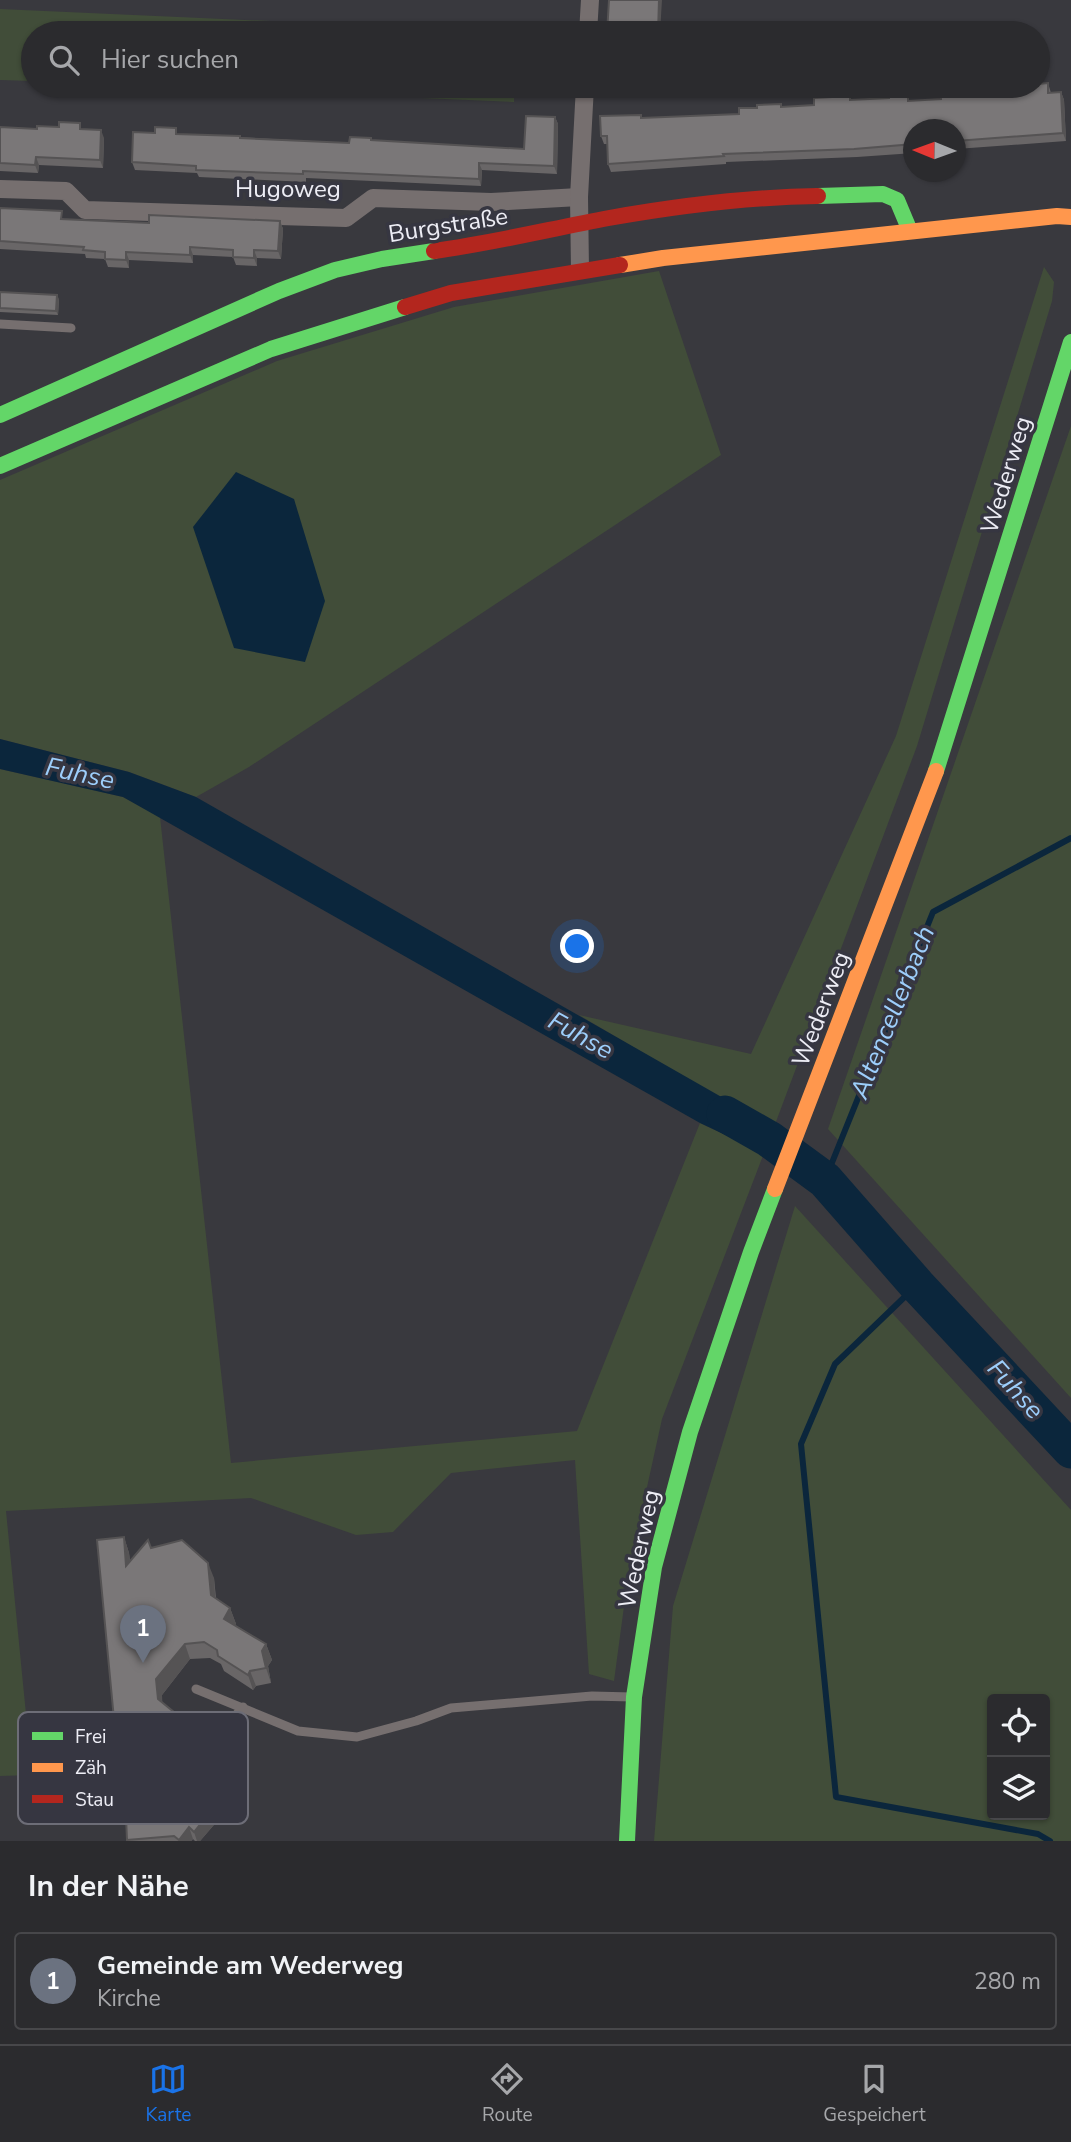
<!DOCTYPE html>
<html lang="de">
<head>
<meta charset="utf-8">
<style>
	body { margin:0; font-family:"Nunito Sans",sans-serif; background:#37373a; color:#f1f3f6 }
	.controls { position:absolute; right:21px; bottom:21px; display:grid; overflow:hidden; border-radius:7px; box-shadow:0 2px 5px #0004 }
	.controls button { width:63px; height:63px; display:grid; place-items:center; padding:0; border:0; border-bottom:2px solid #47474a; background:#2b2b2e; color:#f1f3f6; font:35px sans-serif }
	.compass { position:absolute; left:903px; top:119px; width:63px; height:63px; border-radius:50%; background:#2b2b2e; box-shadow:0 2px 5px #0004; rotate:271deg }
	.you { position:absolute; left:578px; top:947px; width:24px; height:24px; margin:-18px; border:5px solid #fff; border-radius:50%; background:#1a73e8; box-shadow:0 0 0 10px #1a73e833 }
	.badge { display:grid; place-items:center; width:46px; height:46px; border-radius:50%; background:#1a73e8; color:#fff; font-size:23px; font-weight:700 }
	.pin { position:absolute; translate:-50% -58px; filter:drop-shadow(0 2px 4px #0008) }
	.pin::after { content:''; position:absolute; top:37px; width:24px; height:21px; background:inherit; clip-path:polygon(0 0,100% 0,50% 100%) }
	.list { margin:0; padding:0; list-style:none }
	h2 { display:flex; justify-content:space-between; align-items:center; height:91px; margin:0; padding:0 28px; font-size:30px }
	h2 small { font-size:23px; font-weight:400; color:#a6a7aa }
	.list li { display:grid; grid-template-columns:46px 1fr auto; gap:21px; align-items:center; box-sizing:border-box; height:98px; margin:0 14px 14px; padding:0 14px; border:2px solid #47474a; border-radius:7px }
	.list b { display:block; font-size:26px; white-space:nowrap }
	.list p { margin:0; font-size:23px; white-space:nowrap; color:#a6a7aa }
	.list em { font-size:23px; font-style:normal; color:#a6a7aa }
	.icon { flex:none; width:38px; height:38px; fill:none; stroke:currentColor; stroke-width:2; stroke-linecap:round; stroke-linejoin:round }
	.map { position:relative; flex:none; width:1071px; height:1841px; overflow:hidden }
	.search { position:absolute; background:#2b2b2e; box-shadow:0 2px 5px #0004; left:21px; right:21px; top:21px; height:77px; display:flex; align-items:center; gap:18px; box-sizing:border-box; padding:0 24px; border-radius:38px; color:#a6a7aa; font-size:26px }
	.sheet { height:203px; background:#2b2b2e }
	nav { display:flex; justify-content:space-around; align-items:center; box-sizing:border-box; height:98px; border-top:2px solid #47474a; background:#2b2b2e; font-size:19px; color:#a6a7aa }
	nav a { display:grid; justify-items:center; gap:4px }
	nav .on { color:#1a73e8 }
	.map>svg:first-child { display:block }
	.green { fill:#414d39; fill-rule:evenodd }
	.water { fill:#0b263c }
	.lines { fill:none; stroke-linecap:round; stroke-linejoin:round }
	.stream { stroke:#0b263c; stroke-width:6 }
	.river { stroke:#0b263c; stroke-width:37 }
	.lane { stroke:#766f6f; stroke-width:9 }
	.street { stroke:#766f6f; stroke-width:18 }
	.fast { stroke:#63d668; stroke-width:16 }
	.slow { stroke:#ff974d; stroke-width:16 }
	.jam { stroke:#b3261e; stroke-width:16 }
	.wall { fill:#696667 }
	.shaded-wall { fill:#555354 }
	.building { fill:#7a7778; stroke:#555354; stroke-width:2 }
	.labels { text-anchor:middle; stroke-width:7; stroke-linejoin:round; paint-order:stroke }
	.street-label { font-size:24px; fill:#ededf5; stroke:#363641 }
	.water-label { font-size:26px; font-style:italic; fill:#9dcefb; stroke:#363641 }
	.key { fill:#363641; stroke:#6d6d77; stroke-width:2 }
	.key-label { font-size:19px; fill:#ededf5 }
</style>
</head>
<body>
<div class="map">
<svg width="1071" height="1841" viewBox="0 0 1071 1841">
	<rect width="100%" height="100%" fill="#39393e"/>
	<g class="green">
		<polygon points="0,9 517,32 33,33 33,81 0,80"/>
		<polygon points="139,86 514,86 514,102"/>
		<polygon points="1044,267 1054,282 1052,301 917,746 774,1127 709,1092 579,1015 751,1054 896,736"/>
		<polygon points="659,271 721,455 249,767 196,797 129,772 0,739 0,480 277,361 454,307"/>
		<polygon points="1071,426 1071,1398 828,1129"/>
		<polygon points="0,769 123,797 160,817 231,1463 577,1431 700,1123 764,1153 662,1419 629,1569 614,1681 589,1674 575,1460 451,1473 393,1532 356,1535 251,1498 6,1511 32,1775 0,1776"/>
		<path d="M795,1206L1071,1510V1841H654L673,1606ZM992,1699H1045V1815H992Z"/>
	</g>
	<g class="water">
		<polygon points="236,472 294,499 325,601 305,662 234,648 193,527"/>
		<polygon points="0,739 129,772 196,797 774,1127 764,1153 700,1123 123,797 0,769"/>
	</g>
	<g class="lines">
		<g class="stream">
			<polyline points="825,1180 933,912 1071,838"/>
			<polyline points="917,1285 835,1364 801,1444 836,1797 1038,1834 1050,1841"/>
		</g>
		<polyline class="river" points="725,1114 769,1139 825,1180 917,1285 1071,1450"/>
		<g class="lane">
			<polyline points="0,324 71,328"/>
			<polyline points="196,1689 298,1731 357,1737 416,1721 451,1708 592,1696 632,1697"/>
			<polyline points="140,1816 187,1771 243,1707"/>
		</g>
		<g class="street">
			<polyline points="588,33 590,0"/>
			<polyline points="0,189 66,191 85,210 346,218 373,198 491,202 579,197"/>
			<polyline points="580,270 579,197 585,86"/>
		</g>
		<g class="fast">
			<polyline points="818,196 883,194 897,200 910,231"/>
			<polyline points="0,415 279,291 335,270 382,259 434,251"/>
			<polyline points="0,466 271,349 405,307"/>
			<polyline points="936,771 1071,342"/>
			<polyline points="627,1841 634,1697 654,1567 690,1432 751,1252 775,1189"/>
		</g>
		<g class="slow">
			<polyline points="620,265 663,258 1057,216 1071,217"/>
			<polyline points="775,1189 936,771"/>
		</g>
		<g class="jam">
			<path d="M434,251C493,243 550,229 609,218C677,206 748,197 818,196"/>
			<polyline points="405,307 451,293 620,265"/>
		</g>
	</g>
	<g class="wall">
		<polygon points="1048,83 1051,93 1061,92 1064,100 1066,141 956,149 956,130 914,130 914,153 857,157 726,162 726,164 611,172 608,164 608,144 604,144 601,136 641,115 642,118 739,114 782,107 814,105 850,96 851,100 911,101 941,99 1038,86"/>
		<polygon points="555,117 558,124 557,174 482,170 481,186 306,178 306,182 199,177 197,173 135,170 132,162 179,134 349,143 371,138 372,140 524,149"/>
		<polygon points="0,127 37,129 82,129 104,138 103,168 39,165 38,173 0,171"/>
		<polygon points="0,208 65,219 149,223 280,221 283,229 281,259 257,258 257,266 236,265 233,257 193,255 193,263 129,260 129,268 108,267 105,259 86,258 85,254 0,249"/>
		<polygon points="0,292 59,299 58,315 0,312"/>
		<polygon points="124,1537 129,1553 130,1561 151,1548 214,1578 216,1598 230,1608 236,1624 235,1625 266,1644 272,1660 268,1666 271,1683 256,1686 253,1690 224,1671 221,1664 210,1658 190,1659 162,1695 162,1702 191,1726 196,1741 172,1770 141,1745 122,1766 117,1751"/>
		<polygon points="226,1781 231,1793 216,1811 219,1819 200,1841 195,1841 193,1839 191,1841 128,1841 127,1840 167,1801"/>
	</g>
	<g class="shaded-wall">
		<polygon points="659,0 662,0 660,33 658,33"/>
		<polygon points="1061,92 1064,100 1066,141 1063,133"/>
		<polygon points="555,117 558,124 557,174 554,166"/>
		<polygon points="101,130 104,138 103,168 100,160"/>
		<polygon points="36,157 39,165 38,173 35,165"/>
		<polygon points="479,163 482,170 481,186 479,179"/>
		<polygon points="280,221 283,229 281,259 278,251"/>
		<polygon points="190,247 193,255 193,263 190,255"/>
		<polygon points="254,250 257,258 257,266 254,258"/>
		<polygon points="126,252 129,260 129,268 126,260"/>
		<polygon points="57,295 59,299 58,315 56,311"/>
		<polygon points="124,1537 129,1553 132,1581 126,1566"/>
		<polygon points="208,1563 214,1578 216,1610 211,1595"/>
		<polygon points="230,1608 236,1624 229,1634 224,1619"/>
		<polygon points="185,1644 190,1659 162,1695 163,1714 158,1699 156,1679"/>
		<polygon points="266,1644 272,1660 268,1666 271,1683 266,1668 262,1651"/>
		<polygon points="250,1671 256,1686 253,1690 248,1675"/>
		<polygon points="191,1726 196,1741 172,1770 167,1755"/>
		<polygon points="135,1729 141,1745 122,1766 117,1751"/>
		<polygon points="226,1781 231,1793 216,1811 219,1819 200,1841 197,1841 194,1832 209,1803"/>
		<polygon points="189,1827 193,1839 191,1841 179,1841 179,1840"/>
	</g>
	<g class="building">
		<polygon points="609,0 659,0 658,33 607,33"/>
		<polygon points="1048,83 1048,93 1061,92 1063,133 956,141 956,130 914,130 914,144 854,149 723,154 724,156 608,164 607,136 601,136 600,116 641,115 641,118 739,114 739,108 757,108 757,105 781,104 781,107 814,105 814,98 850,96 850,100 889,98 889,94 908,93 908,101 941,99 940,86 1038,86 1038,84"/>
		<polygon points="526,116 555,117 554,166 479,163 479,179 303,171 303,174 196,170 196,166 132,162 133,132 155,133 155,127 176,128 176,134 240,136 240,138 349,143 350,137 371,138 371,140 524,149"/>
		<polygon points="59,122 80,123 80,129 101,130 100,160 36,157 35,165 0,163 0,127 37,129 37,126 59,127"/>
		<polygon points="0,208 62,211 61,219 149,223 149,215 280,221 278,251 254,250 254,258 233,257 233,250 190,247 190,255 126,252 126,260 105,259 105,252 83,250 84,247 0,241"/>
		<polygon points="0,292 57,295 56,311 0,308"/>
		<polygon points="124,1537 126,1566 148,1540 151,1548 182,1540 208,1563 211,1595 230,1608 224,1619 266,1644 262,1651 266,1668 250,1671 248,1675 218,1656 217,1650 204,1642 185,1644 156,1679 158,1699 191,1726 167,1755 135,1729 117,1751 97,1540"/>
		<polygon points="208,1766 226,1781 209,1803 214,1807 194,1832 189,1827 179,1840 174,1836 127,1840 126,1817 153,1815 153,1803 167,1801 188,1776 202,1774"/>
	</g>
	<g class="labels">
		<g class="street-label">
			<text x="288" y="197">Hugoweg</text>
			<text transform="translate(448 225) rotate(-9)" y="8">Burgstraße</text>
			<text transform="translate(1006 475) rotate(-73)" y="8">Wederweg</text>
			<text transform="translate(821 1009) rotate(-69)" y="8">Wederweg</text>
			<text transform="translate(639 1549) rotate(-78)" y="8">Wederweg</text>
		</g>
		<g class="water-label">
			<text transform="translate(80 773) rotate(12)" y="9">Fuhse</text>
			<text transform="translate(892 1012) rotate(-68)" y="9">Altencellerbach</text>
			<text transform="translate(581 1035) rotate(29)" y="9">Fuhse</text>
			<text transform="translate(1016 1389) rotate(48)" y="9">Fuhse</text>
		</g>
	</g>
	<rect x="18" y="1712" width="230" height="112" rx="10" class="key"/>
	<rect x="32" y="1732" width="31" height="8" fill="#63d668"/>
	<rect x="32" y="1763" width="31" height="9" fill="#ff974d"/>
	<rect x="32" y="1795" width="31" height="8" fill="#b3261e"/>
	<g class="key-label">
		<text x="75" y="1743">Frei</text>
		<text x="75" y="1774">Zäh</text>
		<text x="75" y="1806">Stau</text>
	</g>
</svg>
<div class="controls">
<button><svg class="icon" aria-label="locate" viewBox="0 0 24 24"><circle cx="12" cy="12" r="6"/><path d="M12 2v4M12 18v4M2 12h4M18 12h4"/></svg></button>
<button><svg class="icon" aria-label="layers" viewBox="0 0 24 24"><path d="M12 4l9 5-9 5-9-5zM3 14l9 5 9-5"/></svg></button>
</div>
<svg class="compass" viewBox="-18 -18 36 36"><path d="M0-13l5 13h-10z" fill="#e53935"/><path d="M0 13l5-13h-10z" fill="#a6a7aa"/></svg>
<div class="you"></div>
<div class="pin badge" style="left:143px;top:1663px;background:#6b7280">1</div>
<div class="search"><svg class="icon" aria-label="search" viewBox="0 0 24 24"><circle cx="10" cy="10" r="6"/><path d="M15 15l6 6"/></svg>Hier suchen</div>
</div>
<section class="sheet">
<h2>In der Nähe<small></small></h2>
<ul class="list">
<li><span class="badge" style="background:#6b7280">1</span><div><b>Gemeinde am Wederweg</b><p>Kirche</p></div><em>280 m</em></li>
</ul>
</section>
<nav>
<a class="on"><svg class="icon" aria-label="map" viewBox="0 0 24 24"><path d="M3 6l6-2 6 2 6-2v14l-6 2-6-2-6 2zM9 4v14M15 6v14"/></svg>Karte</a>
<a><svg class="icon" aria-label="directions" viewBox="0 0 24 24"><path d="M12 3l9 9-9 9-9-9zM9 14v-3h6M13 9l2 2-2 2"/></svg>Route</a>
<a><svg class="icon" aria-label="saved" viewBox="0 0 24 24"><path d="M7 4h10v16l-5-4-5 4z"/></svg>Gespeichert</a>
</nav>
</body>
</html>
